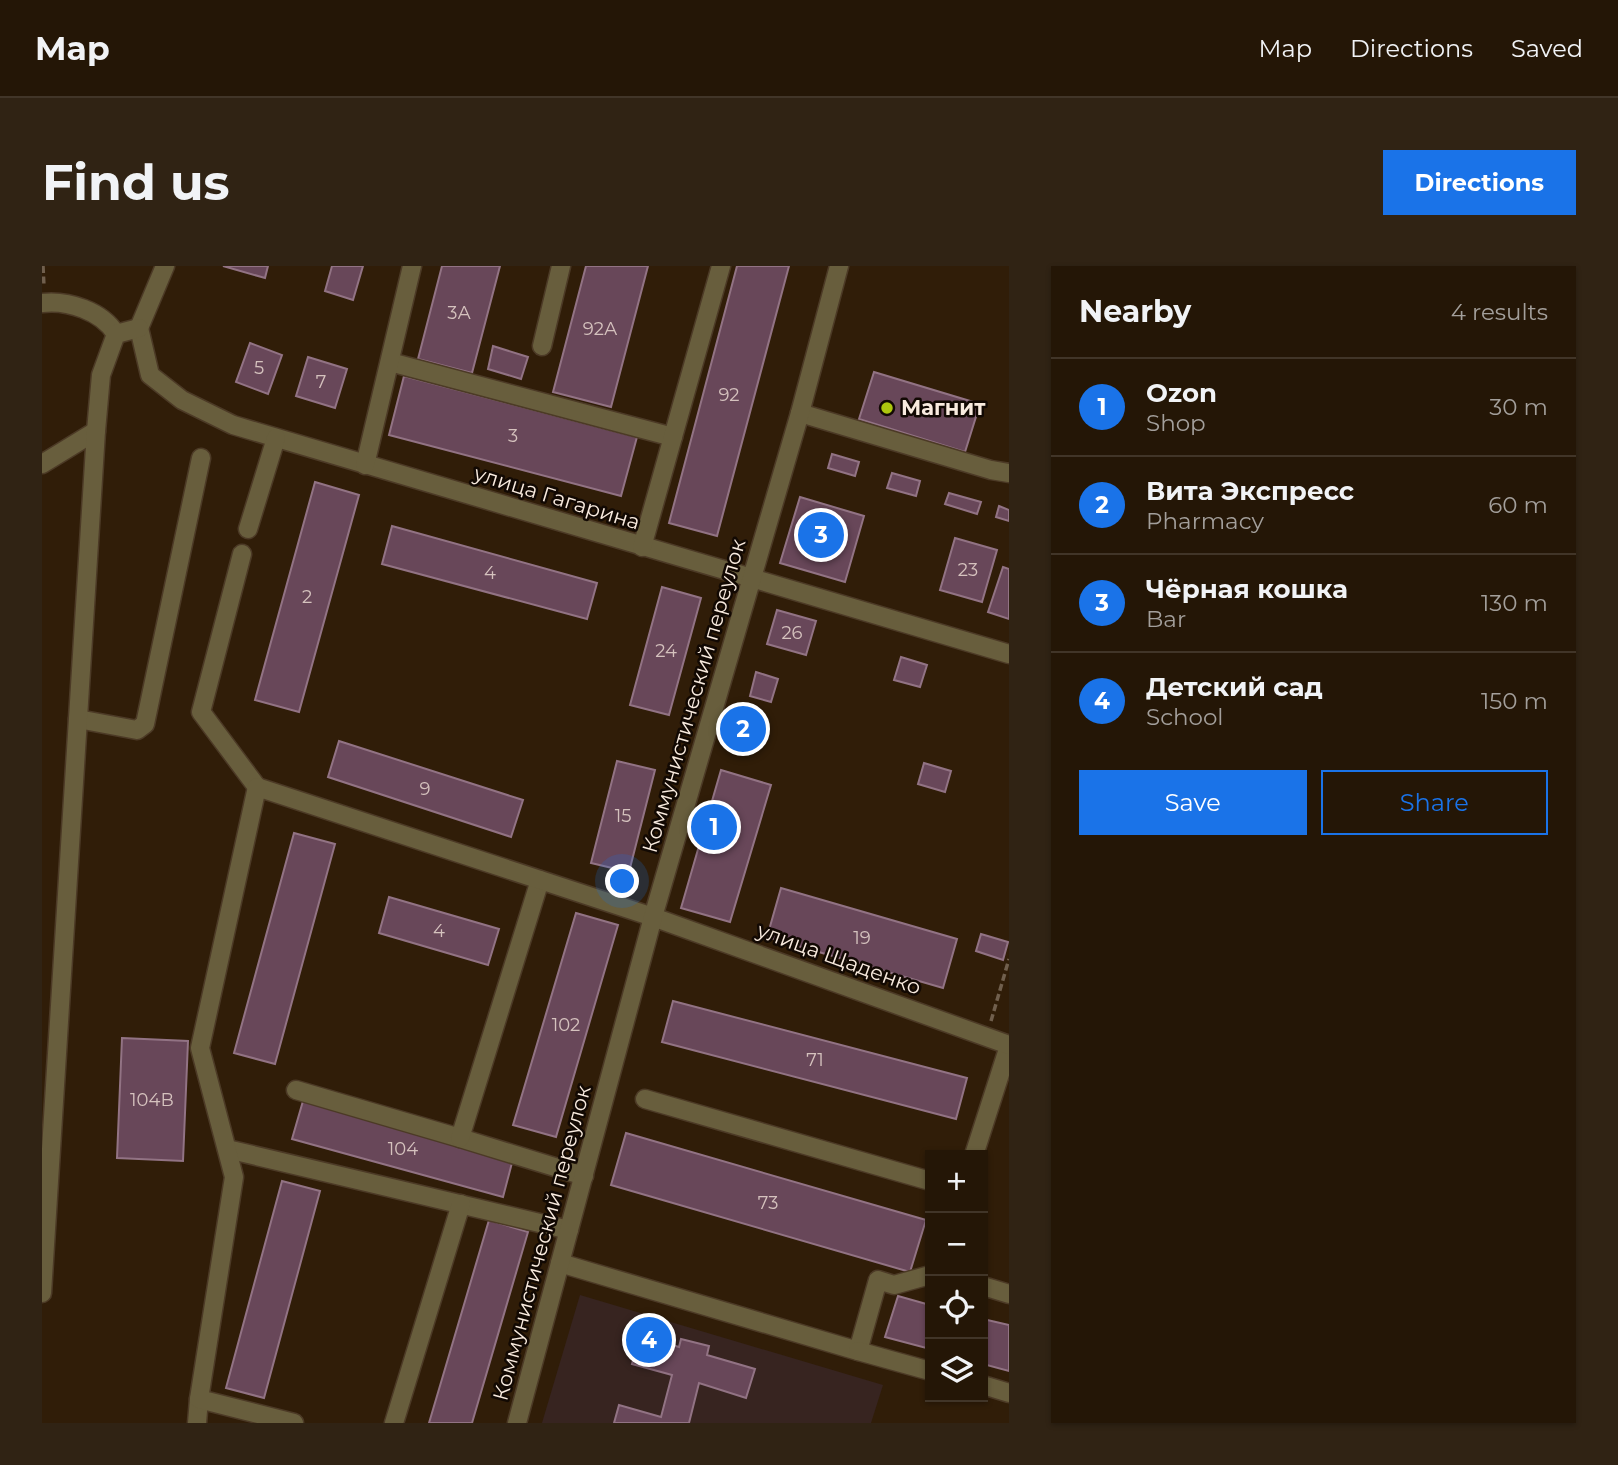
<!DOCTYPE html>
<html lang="en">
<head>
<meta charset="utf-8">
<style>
	body { margin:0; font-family:Montserrat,sans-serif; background:#302314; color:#f1f3f6 }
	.controls { position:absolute; right:21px; bottom:21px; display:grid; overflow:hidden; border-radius:0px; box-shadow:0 2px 5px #0004 }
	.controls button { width:63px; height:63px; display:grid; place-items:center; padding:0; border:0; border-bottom:2px solid #413528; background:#241606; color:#f1f3f6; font:35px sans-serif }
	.you { position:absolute; left:581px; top:616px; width:24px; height:24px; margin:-18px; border:5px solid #fff; border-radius:50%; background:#1a73e8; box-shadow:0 0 0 10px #1a73e833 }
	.badge { display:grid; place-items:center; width:46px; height:46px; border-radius:50%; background:#1a73e8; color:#fff; font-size:23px; font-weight:700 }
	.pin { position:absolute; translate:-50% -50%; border:4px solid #fff; box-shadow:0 2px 7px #0006 }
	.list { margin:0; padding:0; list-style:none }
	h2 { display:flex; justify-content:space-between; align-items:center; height:91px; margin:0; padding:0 28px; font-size:30px }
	h2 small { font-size:23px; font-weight:400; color:#a39f9b }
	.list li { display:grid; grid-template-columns:46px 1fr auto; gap:21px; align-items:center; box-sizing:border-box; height:98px; padding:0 28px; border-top:2px solid #413528 }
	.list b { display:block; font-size:26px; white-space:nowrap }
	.list p { margin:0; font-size:23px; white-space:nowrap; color:#a39f9b }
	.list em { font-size:23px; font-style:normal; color:#a39f9b }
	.actions { display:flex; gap:14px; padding:21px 28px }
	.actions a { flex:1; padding:16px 0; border:2px solid #1a73e8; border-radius:0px; text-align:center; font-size:24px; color:#1a73e8 }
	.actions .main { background:#1a73e8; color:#fff }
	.icon { flex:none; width:38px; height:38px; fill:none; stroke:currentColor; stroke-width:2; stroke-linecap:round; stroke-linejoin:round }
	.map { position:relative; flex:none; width:967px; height:1157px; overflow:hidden; border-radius:0px }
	header { display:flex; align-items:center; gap:42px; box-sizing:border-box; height:98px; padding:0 35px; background:#241606; border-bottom:2px solid #413528 }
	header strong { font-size:33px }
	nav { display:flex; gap:38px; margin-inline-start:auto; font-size:24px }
	.intro { display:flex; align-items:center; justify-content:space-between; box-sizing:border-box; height:168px; padding:0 42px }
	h1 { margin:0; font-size:49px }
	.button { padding:18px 32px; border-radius:0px; background:#1a73e8; color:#fff; font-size:24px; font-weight:700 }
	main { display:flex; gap:42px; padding:0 42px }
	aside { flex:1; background:#241606; border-radius:0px; box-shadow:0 2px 5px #0004 }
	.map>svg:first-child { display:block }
	.education { fill:#372420 }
	.building { fill:#684759; stroke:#927384; stroke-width:2 }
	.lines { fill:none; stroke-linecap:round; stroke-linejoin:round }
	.minor-casing { stroke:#4c3a26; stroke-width:21 }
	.path { stroke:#705f4d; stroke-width:3.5; stroke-dasharray:7 3.5; stroke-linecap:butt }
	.minor { stroke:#685e3d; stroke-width:18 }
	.poi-dot { fill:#adc60e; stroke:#120903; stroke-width:2.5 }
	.labels { text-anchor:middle; stroke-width:5; stroke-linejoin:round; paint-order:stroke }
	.number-label { font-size:18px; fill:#d5c2be }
	.poi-label { font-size:21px; font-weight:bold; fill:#f9ebdf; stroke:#120903; text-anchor:start }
	.street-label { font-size:21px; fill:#f9ebdf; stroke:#120903 }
</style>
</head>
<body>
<header>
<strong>Map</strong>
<nav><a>Map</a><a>Directions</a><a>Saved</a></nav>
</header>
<div class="intro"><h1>Find us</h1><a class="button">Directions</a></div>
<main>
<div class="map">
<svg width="967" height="1157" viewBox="0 0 967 1157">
	<rect width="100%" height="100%" fill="#301d08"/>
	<polygon class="education" points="538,1029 841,1119 829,1157 500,1157"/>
	<g class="building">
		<polygon points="181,0 226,0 223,12"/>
		<polygon points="290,0 321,0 311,34 283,25"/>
		<polygon points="400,0 458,0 430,107 376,93"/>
		<polygon points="544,0 606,0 569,141 511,126"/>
		<polygon points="695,0 747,0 675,270 627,257"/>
		<polygon points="208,77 240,89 226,128 194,116"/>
		<polygon points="451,80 486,91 479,113 446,103"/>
		<polygon points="266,91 305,103 293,142 254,130"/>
		<polygon points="832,106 938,138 923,186 817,153"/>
		<polygon points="362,110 595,171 579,230 347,169"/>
		<polygon points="790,188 817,196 813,210 786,202"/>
		<polygon points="850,207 878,215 874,230 845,222"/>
		<polygon points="273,216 317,229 257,446 213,434"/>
		<polygon points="907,227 939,236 935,248 903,238"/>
		<polygon points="758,231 822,250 803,316 738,297"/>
		<polygon points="957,240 967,244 967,255 954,251"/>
		<polygon points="350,260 555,317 545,353 340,298"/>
		<polygon points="913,272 955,284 940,336 898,324"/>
		<polygon points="961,301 967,303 967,353 946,346"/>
		<polygon points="620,321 659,332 627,449 588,439"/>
		<polygon points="735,344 774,355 764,389 725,378"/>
		<polygon points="859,391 885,399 878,421 852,414"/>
		<polygon points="714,406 736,413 729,436 708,430"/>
		<polygon points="700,455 723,462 717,482 694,475"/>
		<polygon points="297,475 481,534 469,571 286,511"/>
		<polygon points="575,495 613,504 587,606 549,597"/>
		<polygon points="882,497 909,505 903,526 876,518"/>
		<polygon points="679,504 729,519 688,656 639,642"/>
		<polygon points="252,567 293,578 233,798 192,787"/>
		<polygon points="739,622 915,673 901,722 725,671"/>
		<polygon points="347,631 457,663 446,699 337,667"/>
		<polygon points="534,647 576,659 514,871 471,859"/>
		<polygon points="939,668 966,676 961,694 934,685"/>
		<polygon points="631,735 925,812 914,853 620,776"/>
		<polygon points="80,772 146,775 141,895 75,892"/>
		<polygon points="261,835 471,893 461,931 250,873"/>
		<polygon points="584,867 884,954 868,1006 569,919"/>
		<polygon points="240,915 278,925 222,1132 184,1122"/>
		<polygon points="447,954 486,966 430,1157 387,1157"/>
		<polygon points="856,1030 888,1039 888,1083 843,1071"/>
		<polygon points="941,1053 967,1059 967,1105 941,1098"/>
		<polygon points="598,1070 637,1081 639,1073 667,1080 665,1089 713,1103 704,1132 657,1117 647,1157 572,1157 577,1139 619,1151 630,1109 590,1098"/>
	</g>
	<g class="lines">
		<defs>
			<g id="minor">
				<path d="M0,37C26,34 60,45 74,68"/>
				<polyline points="97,62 108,109 140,134 191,159 967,388"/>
				<polyline points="97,62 123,0"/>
				<polyline points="500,80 519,0"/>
				<polyline points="348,96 631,171"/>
				<polyline points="758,147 949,204 967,207"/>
				<polyline points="0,198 54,165"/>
				<polyline points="323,199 370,0"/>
				<polyline points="206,263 234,172"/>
				<polyline points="600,281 679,0"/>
				<polyline points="200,288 159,446 215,521"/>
				<polyline points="36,453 95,464 103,458 159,192"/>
				<polyline points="254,824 418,872 542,910"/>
				<polyline points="603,833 888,915"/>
				<polyline points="418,872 498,614"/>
				<polyline points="185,883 527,964"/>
				<polyline points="932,889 967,780"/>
				<polyline points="518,997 816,1085 836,1014 852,1019 888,1009"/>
				<polyline points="941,1020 967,1028"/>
				<polyline points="0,1027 54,165 59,109 74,68 97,62"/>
				<polyline points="816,1085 888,1105"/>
				<polyline points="941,1119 967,1127"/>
				<polyline points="155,1157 157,1133"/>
				<polyline points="252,1157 157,1133 192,911 158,782 215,521 611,651 967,779"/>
				<polyline points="352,1157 419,938"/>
				<polyline points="475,1157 611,651 758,147 797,0"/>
			</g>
		</defs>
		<use href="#minor" class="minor-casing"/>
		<g class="path">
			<polyline points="1,0 2,20"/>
			<polyline points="949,755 967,693"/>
		</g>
		<use href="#minor" class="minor"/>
	</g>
	<circle class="poi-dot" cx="845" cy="142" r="7"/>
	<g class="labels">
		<g class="number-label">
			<text x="417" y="53">3А</text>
			<text x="558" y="69">92А</text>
			<text x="217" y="108">5</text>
			<text x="279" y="122">7</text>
			<text x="687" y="135">92</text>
			<text x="471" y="176">3</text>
			<text x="926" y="310">23</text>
			<text x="448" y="313">4</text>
			<text x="265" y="337">2</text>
			<text x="750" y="373">26</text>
			<text x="624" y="391">24</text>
			<text x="383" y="529">9</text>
			<text x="581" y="556">15</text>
			<text x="397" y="671">4</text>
			<text x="820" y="678">19</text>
			<text x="524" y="765">102</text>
			<text x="773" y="800">71</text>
			<text x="110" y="840">104В</text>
			<text x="361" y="889">104</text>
			<text x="726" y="943">73</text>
		</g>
		<g class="poi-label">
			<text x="859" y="149">Магнит</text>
		</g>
		<g class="street-label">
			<text transform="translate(515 232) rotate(17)" y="7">улица Гагарина</text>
			<text transform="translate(652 430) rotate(-74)" y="7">Коммунистический переулок</text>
			<text transform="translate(797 693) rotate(20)" y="7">улица Щаденко</text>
			<text transform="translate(500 977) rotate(-75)" y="7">Коммунистический переулок</text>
		</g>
	</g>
</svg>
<div class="controls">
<button>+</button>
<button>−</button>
<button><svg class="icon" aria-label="locate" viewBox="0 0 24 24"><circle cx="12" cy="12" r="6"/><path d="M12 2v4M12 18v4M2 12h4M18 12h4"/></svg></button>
<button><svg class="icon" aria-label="layers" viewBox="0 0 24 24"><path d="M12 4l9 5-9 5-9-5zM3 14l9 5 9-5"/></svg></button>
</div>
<div class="you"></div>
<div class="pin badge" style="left:672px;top:561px">1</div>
<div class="pin badge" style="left:701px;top:463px">2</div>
<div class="pin badge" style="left:779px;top:269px">3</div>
<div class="pin badge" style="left:607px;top:1074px">4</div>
</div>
<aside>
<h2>Nearby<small>4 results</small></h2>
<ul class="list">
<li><span class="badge">1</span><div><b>Ozon</b><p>Shop</p></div><em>30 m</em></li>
<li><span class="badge">2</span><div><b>Вита Экспресс</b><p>Pharmacy</p></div><em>60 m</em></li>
<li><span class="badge">3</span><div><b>Чёрная кошка</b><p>Bar</p></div><em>130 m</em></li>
<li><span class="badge">4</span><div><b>Детский сад</b><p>School</p></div><em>150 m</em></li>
</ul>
<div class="actions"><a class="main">Save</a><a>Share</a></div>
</aside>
</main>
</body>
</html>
